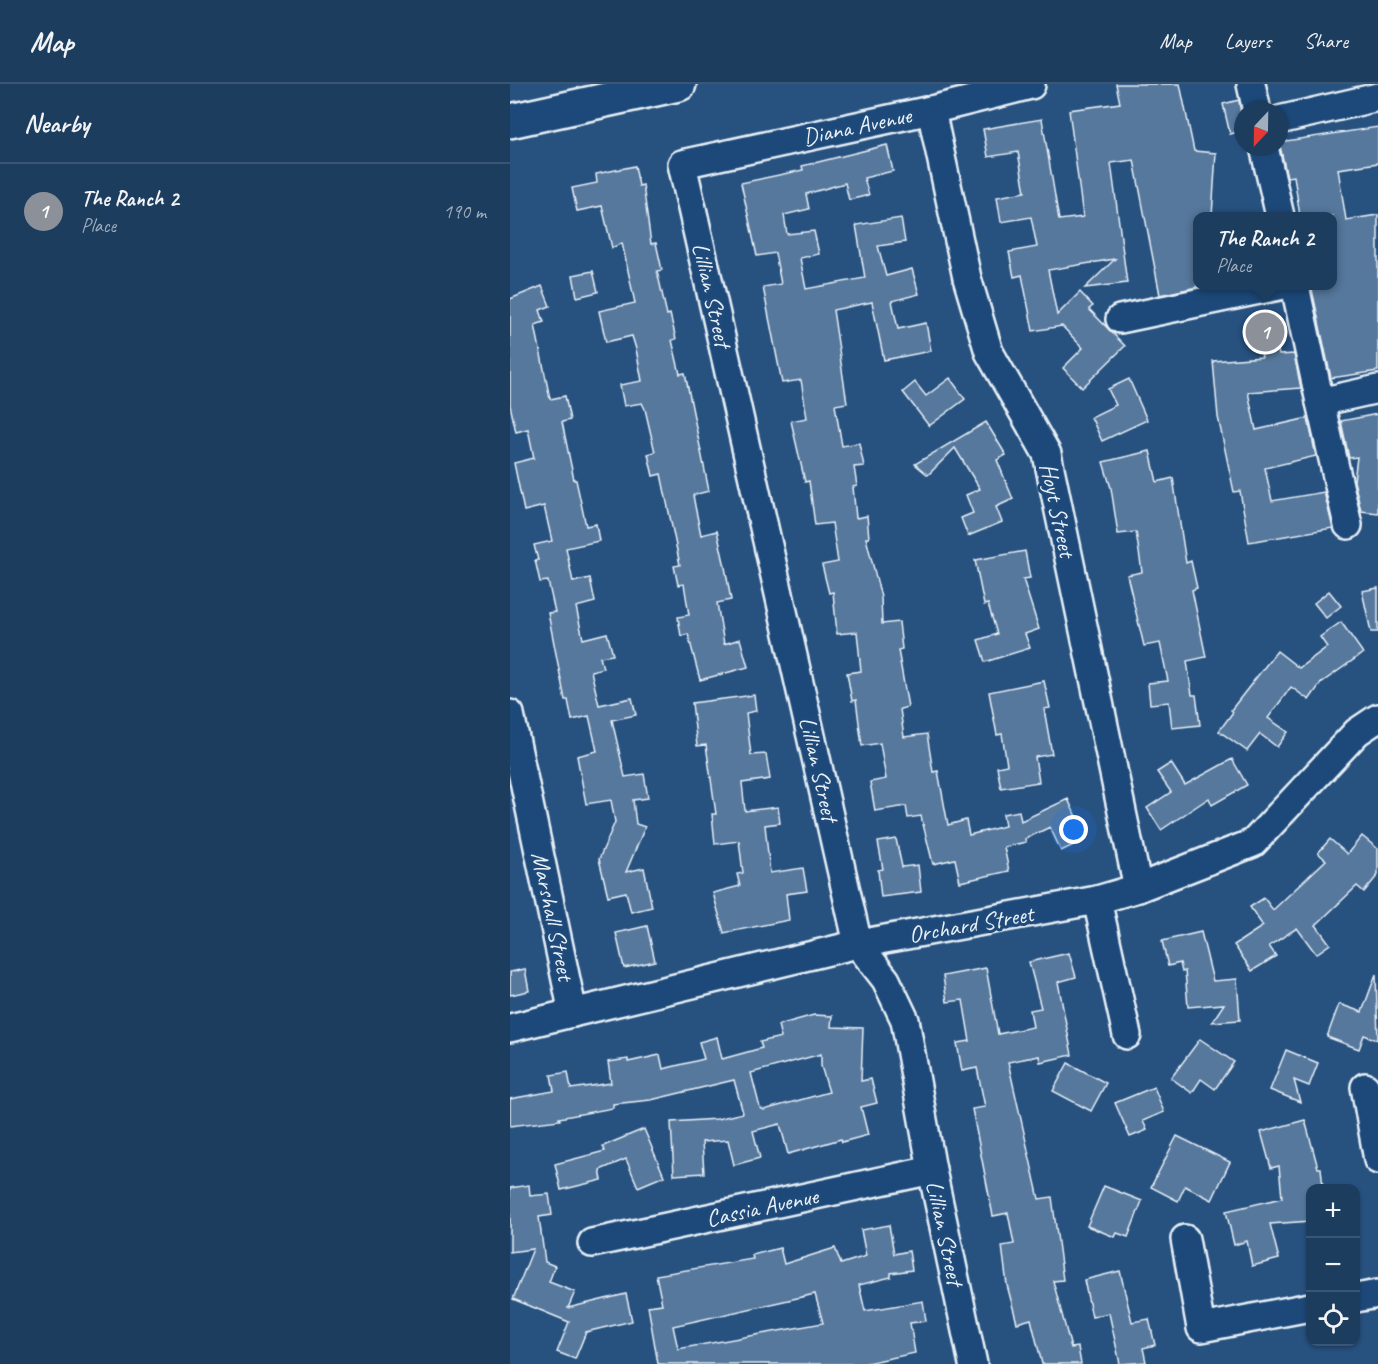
<!DOCTYPE html>
<html lang="en">
<head>
<meta charset="utf-8">
<style>
	body { margin:0; font-family:Caveat,sans-serif; background:#254465; color:#f1f3f6 }
	.controls { position:absolute; right:18px; bottom:18px; display:grid; overflow:hidden; border-radius:12px; box-shadow:0 2px 4px #0004 }
	.controls button { width:54px; height:54px; display:grid; place-items:center; padding:0; border:0; border-bottom:2px solid #3b5674; background:#1d3d5f; color:#f1f3f6; font:30px sans-serif }
	.compass { position:absolute; left:724px; top:18px; width:54px; height:54px; border-radius:50%; background:#1d3d5f; box-shadow:0 2px 4px #0004; rotate:202deg }
	.you { position:absolute; left:564px; top:746px; width:21px; height:21px; margin:-15px; border:4px solid #fff; border-radius:50%; background:#1a73e8; box-shadow:0 0 0 9px #1a73e833 }
	.badge { display:grid; place-items:center; width:39px; height:39px; border-radius:50%; background:#8c9099; color:#fff; font-size:20px; font-weight:700 }
	.pin { position:absolute; translate:-50% -50%; border:3px solid #fff; box-shadow:0 2px 6px #0006 }
	.popup { position:absolute; left:683px; top:128px; width:144px; height:78px; box-sizing:border-box; display:grid; place-content:center; border-radius:12px; background:#1d3d5f; filter:drop-shadow(0 2px 4px #0005); font-size:20px; white-space:nowrap; color:#a0aebd }
	.popup b { font-size:22px; color:#f1f3f6 }
	.popup::after { content:''; position:absolute; left:50%; top:100%; margin-left:-12px; border:12px solid transparent; border-top-color:#1d3d5f }
	.list { margin:0; padding:0; list-style:none }
	h2 { display:flex; justify-content:space-between; align-items:center; height:78px; margin:0; padding:0 24px; font-size:26px }
	h2 small { font-size:20px; font-weight:400; color:#a0aebd }
	.list li { display:grid; grid-template-columns:39px 1fr auto; gap:18px; align-items:center; box-sizing:border-box; height:96px; padding:0 24px; border-top:2px solid #3b5674 }
	.list b { display:block; font-size:22px; white-space:nowrap }
	.list p { margin:0; font-size:20px; white-space:nowrap; color:#a0aebd }
	.list em { font-size:20px; font-style:normal; color:#a0aebd }
	.icon { flex:none; width:33px; height:33px; fill:none; stroke:currentColor; stroke-width:2; stroke-linecap:round; stroke-linejoin:round }
	.map { position:relative; flex:none; width:868px; height:1280px; overflow:hidden }
	header { display:flex; align-items:center; gap:36px; box-sizing:border-box; height:84px; padding:0 30px; background:#1d3d5f; border-bottom:2px solid #3b5674 }
	header strong { font-size:28px }
	nav { display:flex; gap:33px; margin-inline-start:auto; font-size:21px }
	main { display:flex }
	aside { flex:1; background:#1d3d5f }
	.map>svg:first-child { display:block }
	.building { fill:#57789d; stroke:#e8f1f8; stroke-width:1.5; fill-rule:evenodd }
	.lines { fill:none; stroke-linecap:round; stroke-linejoin:round }
	.minor-casing { stroke:#e8f1f8; stroke-width:32 }
	.highway-casing { stroke:#e8f1f8; stroke-width:38 }
	.minor { stroke:#1f4a7a; stroke-width:27 }
	.highway { stroke:#1f4a7a; stroke-width:33 }
	.labels { text-anchor:middle; stroke-width:6; stroke-linejoin:round; paint-order:stroke }
	.street-label { font-size:24px; fill:#e8f1f8; stroke:#1f4a7a }
</style>
</head>
<body>
<header>
<strong>Map</strong>
<nav><a>Map</a><a>Layers</a><a>Share</a></nav>
</header>
<main>
<aside>
<h2>Nearby<small></small></h2>
<ul class="list">
<li><span class="badge">1</span><div><b>The Ranch 2</b><p>Place</p></div><em>190 m</em></li>
</ul>
</aside>
<div class="map">
<svg width="868" height="1280" viewBox="0 0 868 1280">
	<rect width="100%" height="100%" fill="#27517f"/>
	<filter id="ink" filterUnits="userSpaceOnUse"><feTurbulence type="fractalNoise" baseFrequency=".0167" numOctaves="2"/><feDisplacementMap in="SourceGraphic" scale="12" xChannelSelector="R" yChannelSelector="G"/><feConvolveMatrix kernelMatrix="1 2 1 2 8 2 1 2 1" color-interpolation-filters="sRGB"/></filter>
	<g filter="url(#ink)">
		<g class="building">
			<polygon points="606,0 670,0 684,67 706,69 702,132 687,132 687,203 650,211 624,76 601,79 617,199 575,204 605,175 538,186 547,231 570,208 583,222 579,225 615,262 572,304 553,284 573,264 552,242 523,247 512,191 504,193 499,168 527,163 521,133 491,138 487,113 515,108 508,68 478,73 473,45 532,35 549,136 573,133 559,26 610,19"/>
			<polygon points="729,16 733,47 720,50 713,20"/>
			<polygon points="868,43 868,79 828,85 836,136 868,131 868,287 821,294 801,201 822,201 822,132 790,132 784,92 777,93 769,58"/>
			<polygon points="377,61 383,87 354,94 359,111 339,116 335,99 296,110 299,125 274,131 277,150 304,147 309,170 290,174 296,205 355,194 346,141 391,134 395,158 368,162 376,192 402,185 409,210 382,217 388,245 416,239 421,267 374,276 362,218 323,226 337,319 325,321 332,362 349,359 354,382 344,383 347,402 343,403 346,434 357,432 359,454 356,454 371,513 372,540 389,538 392,565 388,566 398,623 390,625 394,653 417,650 423,688 428,687 438,741 456,736 459,751 495,742 493,730 509,727 511,737 558,715 576,755 551,767 540,743 515,755 516,758 494,763 499,787 450,798 445,775 423,780 411,732 398,734 396,722 365,727 360,698 376,695 370,659 352,662 346,616 342,617 337,589 351,587 347,548 327,550 323,508 319,509 312,481 328,478 322,439 305,441 299,397 295,398 281,337 297,334 291,296 272,299 253,203 271,200 265,169 247,172 231,99 293,86 292,82"/>
			<polygon points="125,82 129,102 133,101 141,160 146,159 152,186 147,187 157,231 160,230 166,255 162,256 170,290 175,289 199,407 183,411 185,422 191,451 207,447 215,483 221,516 207,519 214,560 230,555 238,583 190,596 178,550 171,552 168,533 179,531 174,500 168,501 164,482 170,481 151,390 143,392 138,370 145,368 135,325 132,319 114,322 110,301 132,297 126,265 122,252 96,258 89,227 125,219 112,159 102,164 92,122 67,127 62,104 87,99 86,90"/>
			<polygon points="83,187 88,208 67,213 63,191"/>
			<polygon points="32,202 40,222 30,226 34,238 25,241 40,315 55,312 60,336 52,338 64,396 66,396 76,442 86,440 89,457 56,464 63,498 80,494 85,518 66,523 73,555 97,549 103,571 90,573 93,584 81,587 89,621 122,614 126,631 102,636 115,693 134,690 138,714 123,716 126,740 135,743 116,788 134,784 142,823 121,828 116,808 98,812 89,775 105,738 101,716 76,720 67,672 87,667 79,632 62,636 58,616 55,616 38,529 45,528 38,497 30,498 25,476 28,476 24,461 42,457 34,422 14,427 4,379 24,374 18,345 6,348 0,321 0,215"/>
			<polygon points="760,232 769,271 784,270 791,304 738,308 746,346 798,334 806,372 755,384 762,417 814,408 823,444 739,458 730,407 724,408 708,333 703,277 752,273 743,235"/>
			<polygon points="440,294 455,315 419,342 393,308 405,298 416,312"/>
			<polygon points="619,295 637,336 592,357 581,333 606,321 598,305"/>
			<polygon points="868,330 868,429 851,427 844,397 847,373 839,374 831,337"/>
			<polygon points="476,338 496,371 487,376 503,415 486,423 492,438 458,452 451,434 463,429 456,411 470,405 445,364 418,391 405,380"/>
			<polygon points="640,367 647,398 663,394 676,479 681,477 687,504 682,506 696,573 677,577 682,611 686,611 690,641 662,644 659,618 640,620 638,599 658,597 650,559 634,562 617,491 632,488 626,448 608,450 601,404 593,378"/>
			<polygon points="515,467 520,494 513,495 529,545 515,550 520,564 475,578 468,556 487,550 478,520 474,521 465,476"/>
			<polygon points="868,504 868,548 861,548 852,507"/>
			<polygon points="819,507 831,522 816,534 804,519"/>
			<polygon points="831,538 853,569 811,599 799,616 781,603 758,634 778,648 767,663 750,650 737,667 709,647 723,628 721,626 767,567 789,584 817,563 810,553"/>
			<polygon points="534,597 540,624 534,625 542,670 525,673 529,698 491,704 487,683 497,681 492,650 487,651 479,608"/>
			<polygon points="244,611 246,627 236,629 241,671 256,670 260,695 232,699 235,727 268,723 270,739 255,741 260,789 293,784 297,807 276,810 279,836 214,849 203,809 230,802 227,790 233,789 229,757 205,760 202,730 206,730 196,661 187,662 182,619"/>
			<polygon points="722,675 737,701 702,721 699,714 651,746 637,724 661,708 647,688 661,679 675,701"/>
			<polygon points="852,752 868,765 868,791 854,808 847,802 806,841 820,860 806,870 787,844 759,862 766,872 742,887 724,861 753,842 740,823 754,814 763,826 816,776 808,769 820,755 837,770"/>
			<polygon points="386,755 392,783 408,781 411,808 371,813 368,786 373,785 368,758"/>
			<polygon points="137,842 145,877 114,884 106,849"/>
			<polygon points="691,848 703,897 727,895 730,936 702,938 714,920 678,923 675,887 672,888 670,879 658,882 652,857"/>
			<polygon points="559,869 566,893 548,898 562,971 530,978 529,972 498,978 529,1115 542,1113 553,1196 543,1197 561,1264 568,1263 571,1280 532,1280 521,1235 507,1239 497,1201 492,1162 504,1160 498,1129 483,1132 462,1025 475,1023 467,984 452,987 447,959 460,957 453,916 437,918 433,892 476,884 488,950 523,943 520,926 531,924 519,878"/>
			<polygon points="15,885 19,907 0,911 0,888"/>
			<polygon points="866,890 868,956 854,951 849,965 817,953 829,920 852,928"/>
			<path d="M304,931L322,932L321,943L353,944L351,997L361,995L367,1019L351,1023L358,1051L332,1058L331,1055L278,1070L270,1040L243,1047L250,1074L224,1081L218,1056L192,1058L194,1089L164,1091L161,1038L207,1035L233,1029L224,996L141,1016L103,1020V1024L49,1034L50,1036L0,1042V1015L44,1007L41,991L58,988L61,1005L101,999L98,978L118,975V978L150,971L153,985L194,975L189,958L207,953L212,975L252,964L250,958L271,953L268,941ZM311,970V982L319,1008L254,1026L250,1024L241,989Z"/>
			<polygon points="690,955 724,978 705,1005 691,995 682,1009 661,994"/>
			<polygon points="776,966 808,979 799,1002 784,996 790,1018 760,1006"/>
			<polygon points="558,979 596,999 581,1027 543,1007"/>
			<polygon points="644,1003 654,1028 633,1037 637,1046 620,1053 605,1019"/>
			<polygon points="795,1036 808,1084 811,1084 813,1104 801,1104 801,1137 760,1140 769,1175 742,1182 737,1157 724,1161 716,1127 772,1114 769,1082 761,1084 751,1048"/>
			<polygon points="134,1045 154,1092 128,1103 116,1075 90,1086 92,1096 51,1106 45,1080 95,1067 93,1062"/>
			<polygon points="667,1052 720,1078 702,1116 675,1102 668,1117 641,1103"/>
			<polygon points="19,1101 20,1112 39,1110 42,1131 29,1133 35,1178 45,1182 39,1198 65,1208 58,1224 116,1210 122,1237 76,1248 65,1275 47,1268 59,1238 3,1215 23,1165 0,1168 0,1104"/>
			<polygon points="594,1102 632,1117 618,1153 607,1149 605,1153 577,1142"/>
			<path d="M379,1141L384,1170L399,1167L402,1186L381,1189V1193L349,1201L355,1227L413,1217L416,1237L400,1239L405,1269L352,1280H148L138,1222L152,1220L146,1191L243,1175L242,1171L270,1164L274,1180L325,1164L331,1180L356,1172L351,1146ZM305,1210L313,1239L168,1265L163,1242Z"/>
			<polygon points="610,1187 622,1238 639,1235 645,1261 633,1264 636,1278 610,1280 599,1229 582,1233 574,1196"/>
		</g>
		<g class="lines">
			<defs>
				<g id="minor">
					<polyline points="741,0 747,27"/>
					<polyline points="421,26 457,194 479,268 537,370 628,804"/>
					<polyline points="769,36 868,13"/>
					<polyline points="754,63 770,132"/>
					<polyline points="785,202 810,318 868,305"/>
					<polyline points="610,235 769,202"/>
					<polyline points="810,318 838,441"/>
					<polyline points="0,630 63,929"/>
					<polyline points="587,816 617,951"/>
					<polyline points="0,944 348,860 587,816 628,804 743,759 847,648 868,634"/>
					<polyline points="855,1003 868,1076"/>
					<polyline points="675,1155 691,1244 800,1223"/>
					<polyline points="82,1159 422,1086"/>
					<polyline points="846,1214 868,1210"/>
					<polyline points="463,1280 422,1086 395,936 376,896 348,860 172,80 421,26 521,1"/>
				</g>
				<polyline id="highway" points="0,37 169,0"/>
			</defs>
			<use href="#minor" class="minor-casing"/>
			<use href="#highway" class="highway-casing"/>
			<use href="#minor" class="minor"/>
			<use href="#highway" class="highway"/>
		</g>
	</g>
	<g class="labels">
		<g class="street-label">
			<text transform="translate(347 42) rotate(-12)" y="8">Diana Avenue</text>
			<text transform="translate(202 211) rotate(77)" y="8">Lillian Street</text>
			<text transform="translate(548 426) rotate(78)" y="8">Hoyt Street</text>
			<text transform="translate(309 685) rotate(77)" y="8">Lillian Street</text>
			<text transform="translate(43 832) rotate(78)" y="8">Marshall Street</text>
			<text transform="translate(461 840) rotate(-10)" y="8">Orchard Street</text>
			<text transform="translate(252 1123) rotate(-12)" y="8">Cassia Avenue</text>
			<text transform="translate(435 1149) rotate(78)" y="8">Lillian Street</text>
		</g>
	</g>
</svg>
<div class="controls">
<button>+</button>
<button>−</button>
<button><svg class="icon" aria-label="locate" viewBox="0 0 24 24"><circle cx="12" cy="12" r="6"/><path d="M12 2v4M12 18v4M2 12h4M18 12h4"/></svg></button>
</div>
<svg class="compass" viewBox="-18 -18 36 36"><path d="M0-13l5 13h-10z" fill="#e53935"/><path d="M0 13l5-13h-10z" fill="#a0aebd"/></svg>
<div class="you"></div>
<div class="pin badge" style="left:755px;top:248px">1</div>
<div class="popup"><b>The Ranch 2</b>Place</div>
</div>
</main>
</body>
</html>
